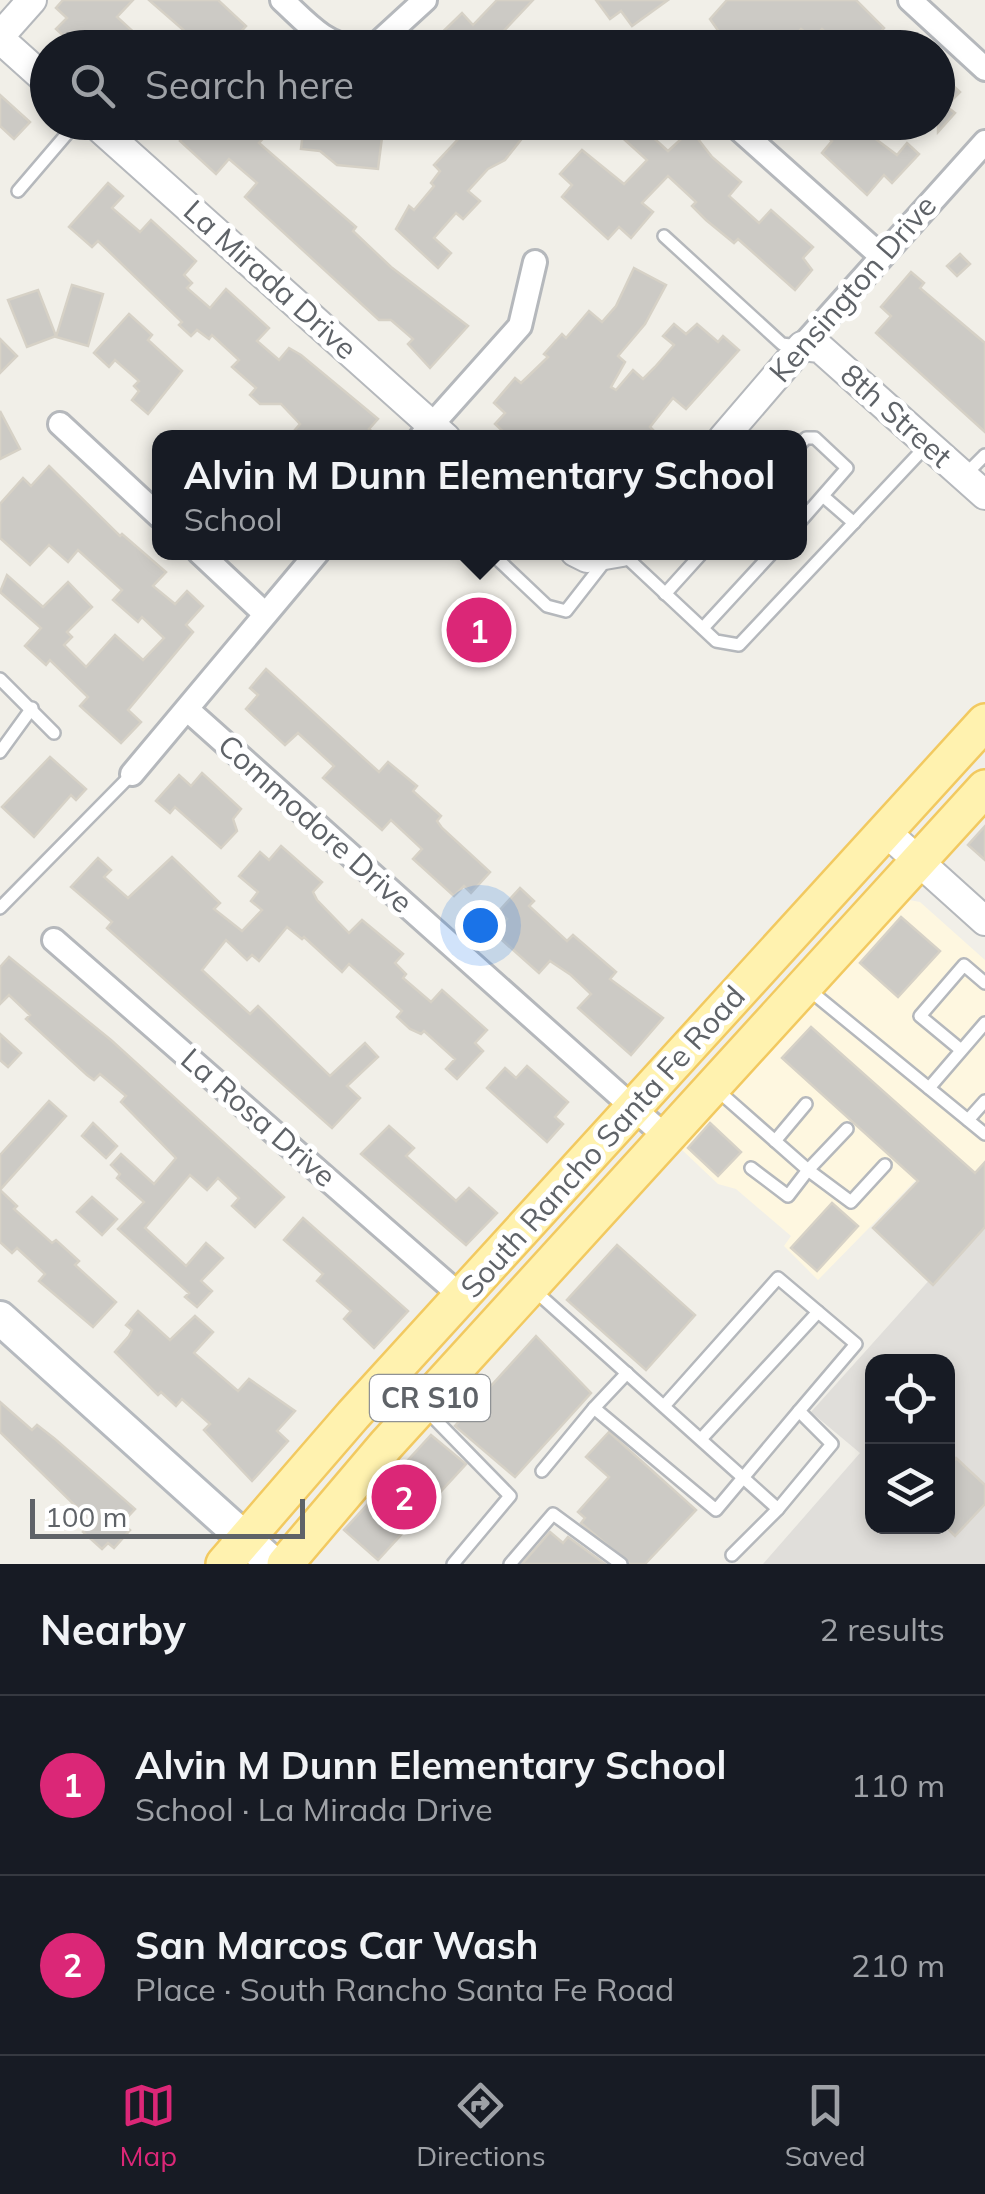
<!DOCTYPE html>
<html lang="en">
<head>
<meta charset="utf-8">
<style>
	body { margin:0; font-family:Mulish,sans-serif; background:#20242c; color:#f1f3f6 }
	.controls { position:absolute; right:30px; bottom:30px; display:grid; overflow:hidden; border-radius:20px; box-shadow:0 5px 15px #0003 }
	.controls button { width:90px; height:90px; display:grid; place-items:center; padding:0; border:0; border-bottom:2px solid #363941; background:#171b24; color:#f1f3f6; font:50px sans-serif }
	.scale { position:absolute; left:30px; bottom:25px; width:275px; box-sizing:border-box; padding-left:10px; border:5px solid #5f6368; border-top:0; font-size:28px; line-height:35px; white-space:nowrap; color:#5f6368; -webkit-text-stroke:8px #fff; paint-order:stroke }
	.you { position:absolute; left:480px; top:925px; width:35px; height:35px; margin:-25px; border:8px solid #fff; border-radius:50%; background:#1a73e8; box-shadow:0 0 0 15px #1a73e833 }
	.badge { display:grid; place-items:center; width:65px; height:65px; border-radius:50%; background:#db2777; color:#fff; font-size:32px; font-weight:700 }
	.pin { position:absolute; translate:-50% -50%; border:5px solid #fff; box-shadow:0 2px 10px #0006 }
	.popup { position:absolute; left:152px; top:430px; width:655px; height:130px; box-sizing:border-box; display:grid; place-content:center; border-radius:20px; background:#171b24; filter:drop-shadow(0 2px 8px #0005); font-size:32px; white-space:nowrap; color:#9ea1a6 }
	.popup b { font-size:38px; color:#f1f3f6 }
	.popup::after { content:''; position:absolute; left:50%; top:100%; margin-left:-20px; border:20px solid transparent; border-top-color:#171b24 }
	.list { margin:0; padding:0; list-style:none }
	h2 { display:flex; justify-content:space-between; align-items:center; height:130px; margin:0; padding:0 40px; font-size:42px }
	h2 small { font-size:32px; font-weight:400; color:#9ea1a6 }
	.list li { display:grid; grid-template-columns:65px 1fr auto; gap:30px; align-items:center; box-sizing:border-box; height:180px; padding:0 40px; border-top:2px solid #363941 }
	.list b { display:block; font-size:38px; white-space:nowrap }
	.list p { margin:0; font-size:32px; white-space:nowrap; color:#9ea1a6 }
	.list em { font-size:32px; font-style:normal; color:#9ea1a6 }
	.icon { flex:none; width:55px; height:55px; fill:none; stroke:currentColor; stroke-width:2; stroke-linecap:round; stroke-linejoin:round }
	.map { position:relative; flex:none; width:985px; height:1564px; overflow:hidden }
	.search { position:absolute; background:#171b24; box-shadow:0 5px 15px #0003; left:30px; right:30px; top:30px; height:110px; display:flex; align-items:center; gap:25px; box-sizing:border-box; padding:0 35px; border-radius:55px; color:#9ea1a6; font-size:38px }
	.sheet { height:490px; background:#171b24 }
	nav { display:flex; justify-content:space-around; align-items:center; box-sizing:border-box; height:140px; border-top:2px solid #363941; background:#171b24; font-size:28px; color:#9ea1a6 }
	nav a { display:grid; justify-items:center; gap:5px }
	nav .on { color:#db2777 }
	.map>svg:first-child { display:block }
	.commercial { fill:#fef7e0 }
	.industrial { fill:#e0deda; fill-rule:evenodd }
	.building { fill:#cccac5; stroke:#d6d1c6; stroke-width:2.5 }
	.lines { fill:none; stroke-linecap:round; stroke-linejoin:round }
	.service-casing { stroke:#b5b8bc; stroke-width:16 }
	.minor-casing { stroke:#b5b8bc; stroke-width:28 }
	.tertiary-casing { stroke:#b5b8bc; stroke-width:32 }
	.secondary-casing { stroke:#b6babf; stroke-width:38 }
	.primary-casing { stroke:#f2c960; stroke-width:40 }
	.service { stroke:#fff; stroke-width:11 }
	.minor { stroke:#fff; stroke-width:22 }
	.tertiary { stroke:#fff; stroke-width:28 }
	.secondary { stroke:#fff; stroke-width:32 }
	.primary { stroke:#fff2af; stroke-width:35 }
	.labels { text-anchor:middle; stroke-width:10; stroke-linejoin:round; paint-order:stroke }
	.shield { fill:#fff; stroke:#8f9295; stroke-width:2.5 }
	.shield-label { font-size:28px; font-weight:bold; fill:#5f6368 }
	.street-label { font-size:30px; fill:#5f6368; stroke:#fff }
</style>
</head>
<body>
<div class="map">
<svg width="985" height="1564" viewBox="0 0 985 1564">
	<rect width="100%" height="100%" fill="#f1efe8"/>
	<polygon class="commercial" points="904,899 920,902 985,960 985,1218 973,1232 915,1181 818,1280 784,1246 791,1236 736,1189 718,1184 680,1148"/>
	<path class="industrial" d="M985,1218V1564H763L860,1453L811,1412ZM872,1362H948V1526H872Z"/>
	<g class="building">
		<polygon points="63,0 133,0 117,17 151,48 77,48 56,29 67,18 56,8"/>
		<polygon points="149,0 218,0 246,26 226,48 190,48 196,41"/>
		<polygon points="497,0 533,0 499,36 509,48 426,48 462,13 473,25"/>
		<polygon points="596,0 668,0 632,26 621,11 610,19"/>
		<polygon points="727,0 856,0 884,28 873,40 881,48 842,48 822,29 813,39 801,29 785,48 716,48 724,39 710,19"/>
		<polygon points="938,72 960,92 946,106 955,113 938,132"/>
		<polygon points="0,95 30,122 14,139 0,126"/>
		<polygon points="196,122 278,122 259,143 356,227 353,231 391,267 468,326 430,368 408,344 413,339 391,320 379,320 245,197 257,183 229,159 216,174 180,141"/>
		<polygon points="304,122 384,122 378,169 337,165 320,151 301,149"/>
		<polygon points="447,122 535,122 505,160 488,169 468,191 480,201 463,219 456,213 434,238 451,253 438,268 396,229 409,206 414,210 434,186 431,183 440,171 434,165 461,136"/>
		<polygon points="605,122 636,122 668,151 691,130 712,157 741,182 729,196 759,223 771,210 813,247 803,258 812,270 795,290 738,239 734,243 706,220 692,206 696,202 668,176 642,203 653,212 631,238 619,227 608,239 562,197 572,185 560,174 582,150 624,184 647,160"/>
		<polygon points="811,122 853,122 897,155 907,143 919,154 892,183 884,175 867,195 822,153 832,141"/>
		<polygon points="108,183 123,196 112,208 140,232 151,220 196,261 184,275 192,283 187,288 210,308 226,289 269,328 257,341 279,360 289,348 301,355 378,419 369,429 379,438 288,438 300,424 281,404 260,404 250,395 256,388 232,367 239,360 212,335 209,339 197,330 191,336 179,325 182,322 98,241 92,247 69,227"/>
		<polygon points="960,254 970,264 957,276 947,266"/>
		<polygon points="634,268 666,285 645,324 618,356 625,362 611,387 616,390 633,370 643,379 655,367 674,345 663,336 674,324 686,334 697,324 718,342 723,336 739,350 686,409 673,398 650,427 661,438 510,438 495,424 505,413 494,403 515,378 521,383 548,357 544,354 562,334 566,338 589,311 602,322 616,306"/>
		<polygon points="911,272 924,283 920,288 985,343 985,432 876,333 891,316 881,307"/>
		<polygon points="72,285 103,294 88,346 56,337"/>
		<polygon points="38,290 56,336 27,347 8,300"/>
		<polygon points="129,314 152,335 148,340 182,371 148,414 132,400 139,391 134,386 139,381 115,360 109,367 94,353"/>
		<polygon points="0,339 17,356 0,373"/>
		<polygon points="0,411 20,449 0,459"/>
		<polygon points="49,466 120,536 122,534 166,572 153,586 175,604 187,591 203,606 186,625 193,632 128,710 141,722 121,743 80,706 88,697 50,660 46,665 25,646 41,628 0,592 7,575 43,607 68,582 92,607 67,632 72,637 64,645 86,667 115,635 143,660 164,638 142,617 138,622 113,600 122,590 78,550 68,562 49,545 30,565 0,538 0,504 23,478 31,486"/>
		<polygon points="266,669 379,772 388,762 417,786 413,791 441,816 437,821 442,828 490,872 471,893 464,886 454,896 413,859 422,849 391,820 382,830 323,778 334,766 298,733 285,745 246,709 258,695 250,688"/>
		<polygon points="50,757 86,789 76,800 71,795 34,837 2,807"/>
		<polygon points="202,773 241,809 233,819 237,831 221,848 175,807 170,813 156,801 179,775 191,786"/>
		<polygon points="985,826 985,860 968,845"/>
		<polygon points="281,846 322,882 313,892 317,900 349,933 362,920 403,954 395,963 406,974 403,978 431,1002 442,990 487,1030 475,1043 483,1051 457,1079 446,1069 455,1059 424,1031 421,1034 410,1029 397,1017 402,1011 349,964 342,972 304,937 302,939 287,927 259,961 252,955 247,960 226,940 202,970 250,1014 258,1006 330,1076 365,1043 378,1057 347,1086 360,1098 332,1128 107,928 112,922 71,887 98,858 111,870 104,877 128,898 172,857 220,903 214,909 242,931 262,910 251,901 258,892 239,876 260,852 269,860"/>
		<polygon points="520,888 534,901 529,906 567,941 573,935 616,972 610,979 663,1018 631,1055 578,1008 591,994 571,975 550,961 539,973 494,933 507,919 498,912"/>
		<polygon points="901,917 940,951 898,997 860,963"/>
		<polygon points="9,957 111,1040 284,1197 255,1227 232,1206 239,1198 218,1178 207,1190 190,1175 145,1228 186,1266 206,1243 223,1258 201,1281 212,1291 197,1307 185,1297 189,1293 118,1229 144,1202 117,1178 120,1174 111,1165 121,1154 154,1184 176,1158 121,1102 126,1096 100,1074 94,1080 87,1075 26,1019 30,1015 9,995 0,1004 0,967"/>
		<polygon points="811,1027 975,1173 985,1162 985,1227 933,1285 873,1228 918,1181 782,1058"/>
		<polygon points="0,1034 21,1053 8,1067 0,1060"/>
		<polygon points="527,1066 568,1102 555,1117 563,1124 547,1142 487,1088 505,1068 516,1078"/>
		<polygon points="49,1101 66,1116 0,1190 17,1206 14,1209 52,1243 56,1240 79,1261 75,1265 116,1302 93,1327 39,1281 45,1274 17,1248 12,1253 0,1242 0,1155"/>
		<polygon points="93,1123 117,1146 106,1158 82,1136"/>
		<polygon points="710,1123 741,1152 718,1176 688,1148"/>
		<polygon points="389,1126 414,1148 406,1156 456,1201 469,1188 497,1213 466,1245 361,1154"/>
		<polygon points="92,1197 117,1219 102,1235 77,1212"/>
		<polygon points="832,1203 858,1226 817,1271 791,1248"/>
		<polygon points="303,1218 408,1311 374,1348 344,1319 351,1311 317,1281 323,1274 284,1240"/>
		<polygon points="617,1245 695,1315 646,1370 567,1300"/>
		<polygon points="138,1311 170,1340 195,1316 213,1332 194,1353 238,1391 249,1379 295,1411 277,1431 288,1441 252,1481 204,1430 210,1424 182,1399 176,1406 161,1392 158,1395 115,1352 129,1336 132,1330 126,1325"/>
		<polygon points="536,1336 591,1393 515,1477 455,1426"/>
		<polygon points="0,1402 32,1430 37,1425 55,1439 135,1509 122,1523 130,1530 114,1548 108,1543 102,1549 83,1532 92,1522 0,1432"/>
		<polygon points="609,1432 696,1510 645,1564 630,1564 581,1523 585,1518 578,1512 609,1477 586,1457"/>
		<polygon points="431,1435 466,1464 378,1560 344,1530"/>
		<polygon points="956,1458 985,1485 985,1504 955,1536 948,1529 948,1468"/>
		<polygon points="550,1532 563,1543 568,1537 605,1564 522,1564"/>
	</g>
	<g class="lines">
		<defs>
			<g id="service">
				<polyline points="18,191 77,122"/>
				<polyline points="664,236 782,344 798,346"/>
				<polyline points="799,446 806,438 815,438 847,468 799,523"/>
				<polyline points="964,476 985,455"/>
				<polyline points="824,497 854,523"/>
				<polyline points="490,552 547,606 566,611 605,561"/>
				<polyline points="622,553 716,641 739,645 928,444"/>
				<polyline points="665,594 703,552"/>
				<polyline points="703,628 773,552"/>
				<polyline points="0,679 54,733"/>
				<polyline points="0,752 32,708"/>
				<polyline points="0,908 132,774"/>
				<polyline points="808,989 985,1134"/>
				<polyline points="961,1050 920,1016 964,965 985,983"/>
				<polyline points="929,1088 985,1023"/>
				<polyline points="716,1089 808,1170 788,1196 751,1168"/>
				<polyline points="968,1120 985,1101"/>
				<polyline points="847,1129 808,1170 851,1202 885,1165"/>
				<polyline points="775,1141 806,1104"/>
				<polyline points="534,1290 778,1509 832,1444 799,1411 856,1344 778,1278 664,1406"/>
				<polyline points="627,1373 594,1408 716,1510 799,1411"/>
				<polyline points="425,1409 510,1496 453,1564"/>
				<polyline points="701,1439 818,1312"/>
				<polyline points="542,1471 594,1408"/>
				<polyline points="732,1555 778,1509"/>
				<polyline points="510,1564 553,1514 621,1564"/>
			</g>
			<g id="minor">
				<path d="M282,0C306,22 325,46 358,48"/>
				<polyline points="910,0 985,69"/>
				<polyline points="364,48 379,42 425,0"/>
				<polyline points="731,122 881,256"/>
				<polyline points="802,346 985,142"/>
				<polyline points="60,424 159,516"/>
				<polyline points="420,438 520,326 535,262"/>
				<polyline points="199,552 264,613"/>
				<polyline points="189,711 666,1137"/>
				<polyline points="132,774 318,552"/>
				<polyline points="54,940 462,1297"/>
			</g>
			<g id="tertiary">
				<polyline points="0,36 32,0"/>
				<polyline points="0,39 48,82"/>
				<polyline points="93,122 446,438"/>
				<polyline points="723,438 802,346 820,348 985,495"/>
				<polyline points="575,552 587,558 622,552"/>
				<polyline points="885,831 985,921"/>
			</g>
			<polyline id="secondary" points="0,1318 273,1564"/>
			<g id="primary">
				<polyline points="224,1564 353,1415 985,722"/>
				<polyline points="285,1564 386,1445 985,788"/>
			</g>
		</defs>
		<use href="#service" class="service-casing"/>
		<use href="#minor" class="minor-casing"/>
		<use href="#tertiary" class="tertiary-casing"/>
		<use href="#secondary" class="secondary-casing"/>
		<use href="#primary" class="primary-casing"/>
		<use href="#service" class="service"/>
		<use href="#minor" class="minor"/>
		<use href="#tertiary" class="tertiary"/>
		<use href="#secondary" class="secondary"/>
		<use href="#primary" class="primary"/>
	</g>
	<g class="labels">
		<rect class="shield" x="370" y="1375" width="120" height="46" rx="8"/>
		<g class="shield-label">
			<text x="430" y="1408">CR S10</text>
		</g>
		<g class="street-label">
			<text transform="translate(270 280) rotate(42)" y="10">La Mirada Drive</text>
			<text transform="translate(853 289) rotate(-49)" y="10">Kensington Drive</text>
			<text transform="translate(896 416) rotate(42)" y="10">8th Street</text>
			<text transform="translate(315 824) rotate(42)" y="10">Commodore Drive</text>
			<text transform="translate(258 1118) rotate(41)" y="10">La Rosa Drive</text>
			<text transform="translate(603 1142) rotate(-48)" y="10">South Rancho Santa Fe Road</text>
		</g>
	</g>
</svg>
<div class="controls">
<button><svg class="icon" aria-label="locate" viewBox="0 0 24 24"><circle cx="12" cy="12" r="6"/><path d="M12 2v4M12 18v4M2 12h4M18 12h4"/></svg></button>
<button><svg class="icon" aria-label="layers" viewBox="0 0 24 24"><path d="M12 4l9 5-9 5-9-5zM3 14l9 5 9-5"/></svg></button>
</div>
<div class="scale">100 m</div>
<div class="you"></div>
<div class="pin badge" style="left:479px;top:630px">1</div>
<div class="popup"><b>Alvin M Dunn Elementary School</b>School</div>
<div class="pin badge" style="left:404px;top:1497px">2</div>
<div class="search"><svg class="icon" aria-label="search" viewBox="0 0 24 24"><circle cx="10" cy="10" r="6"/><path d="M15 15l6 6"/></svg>Search here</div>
</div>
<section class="sheet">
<h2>Nearby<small>2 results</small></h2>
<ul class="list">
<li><span class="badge">1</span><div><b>Alvin M Dunn Elementary School</b><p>School · La Mirada Drive</p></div><em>110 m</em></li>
<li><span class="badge">2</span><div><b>San Marcos Car Wash</b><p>Place · South Rancho Santa Fe Road</p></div><em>210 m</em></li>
</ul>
</section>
<nav>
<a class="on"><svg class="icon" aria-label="map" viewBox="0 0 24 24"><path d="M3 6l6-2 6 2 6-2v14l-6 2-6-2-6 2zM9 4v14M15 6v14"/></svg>Map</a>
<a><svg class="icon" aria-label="directions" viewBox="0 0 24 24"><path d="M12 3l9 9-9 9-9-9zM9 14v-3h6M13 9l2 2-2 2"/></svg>Directions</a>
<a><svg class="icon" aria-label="saved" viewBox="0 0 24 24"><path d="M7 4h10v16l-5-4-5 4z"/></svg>Saved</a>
</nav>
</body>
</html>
